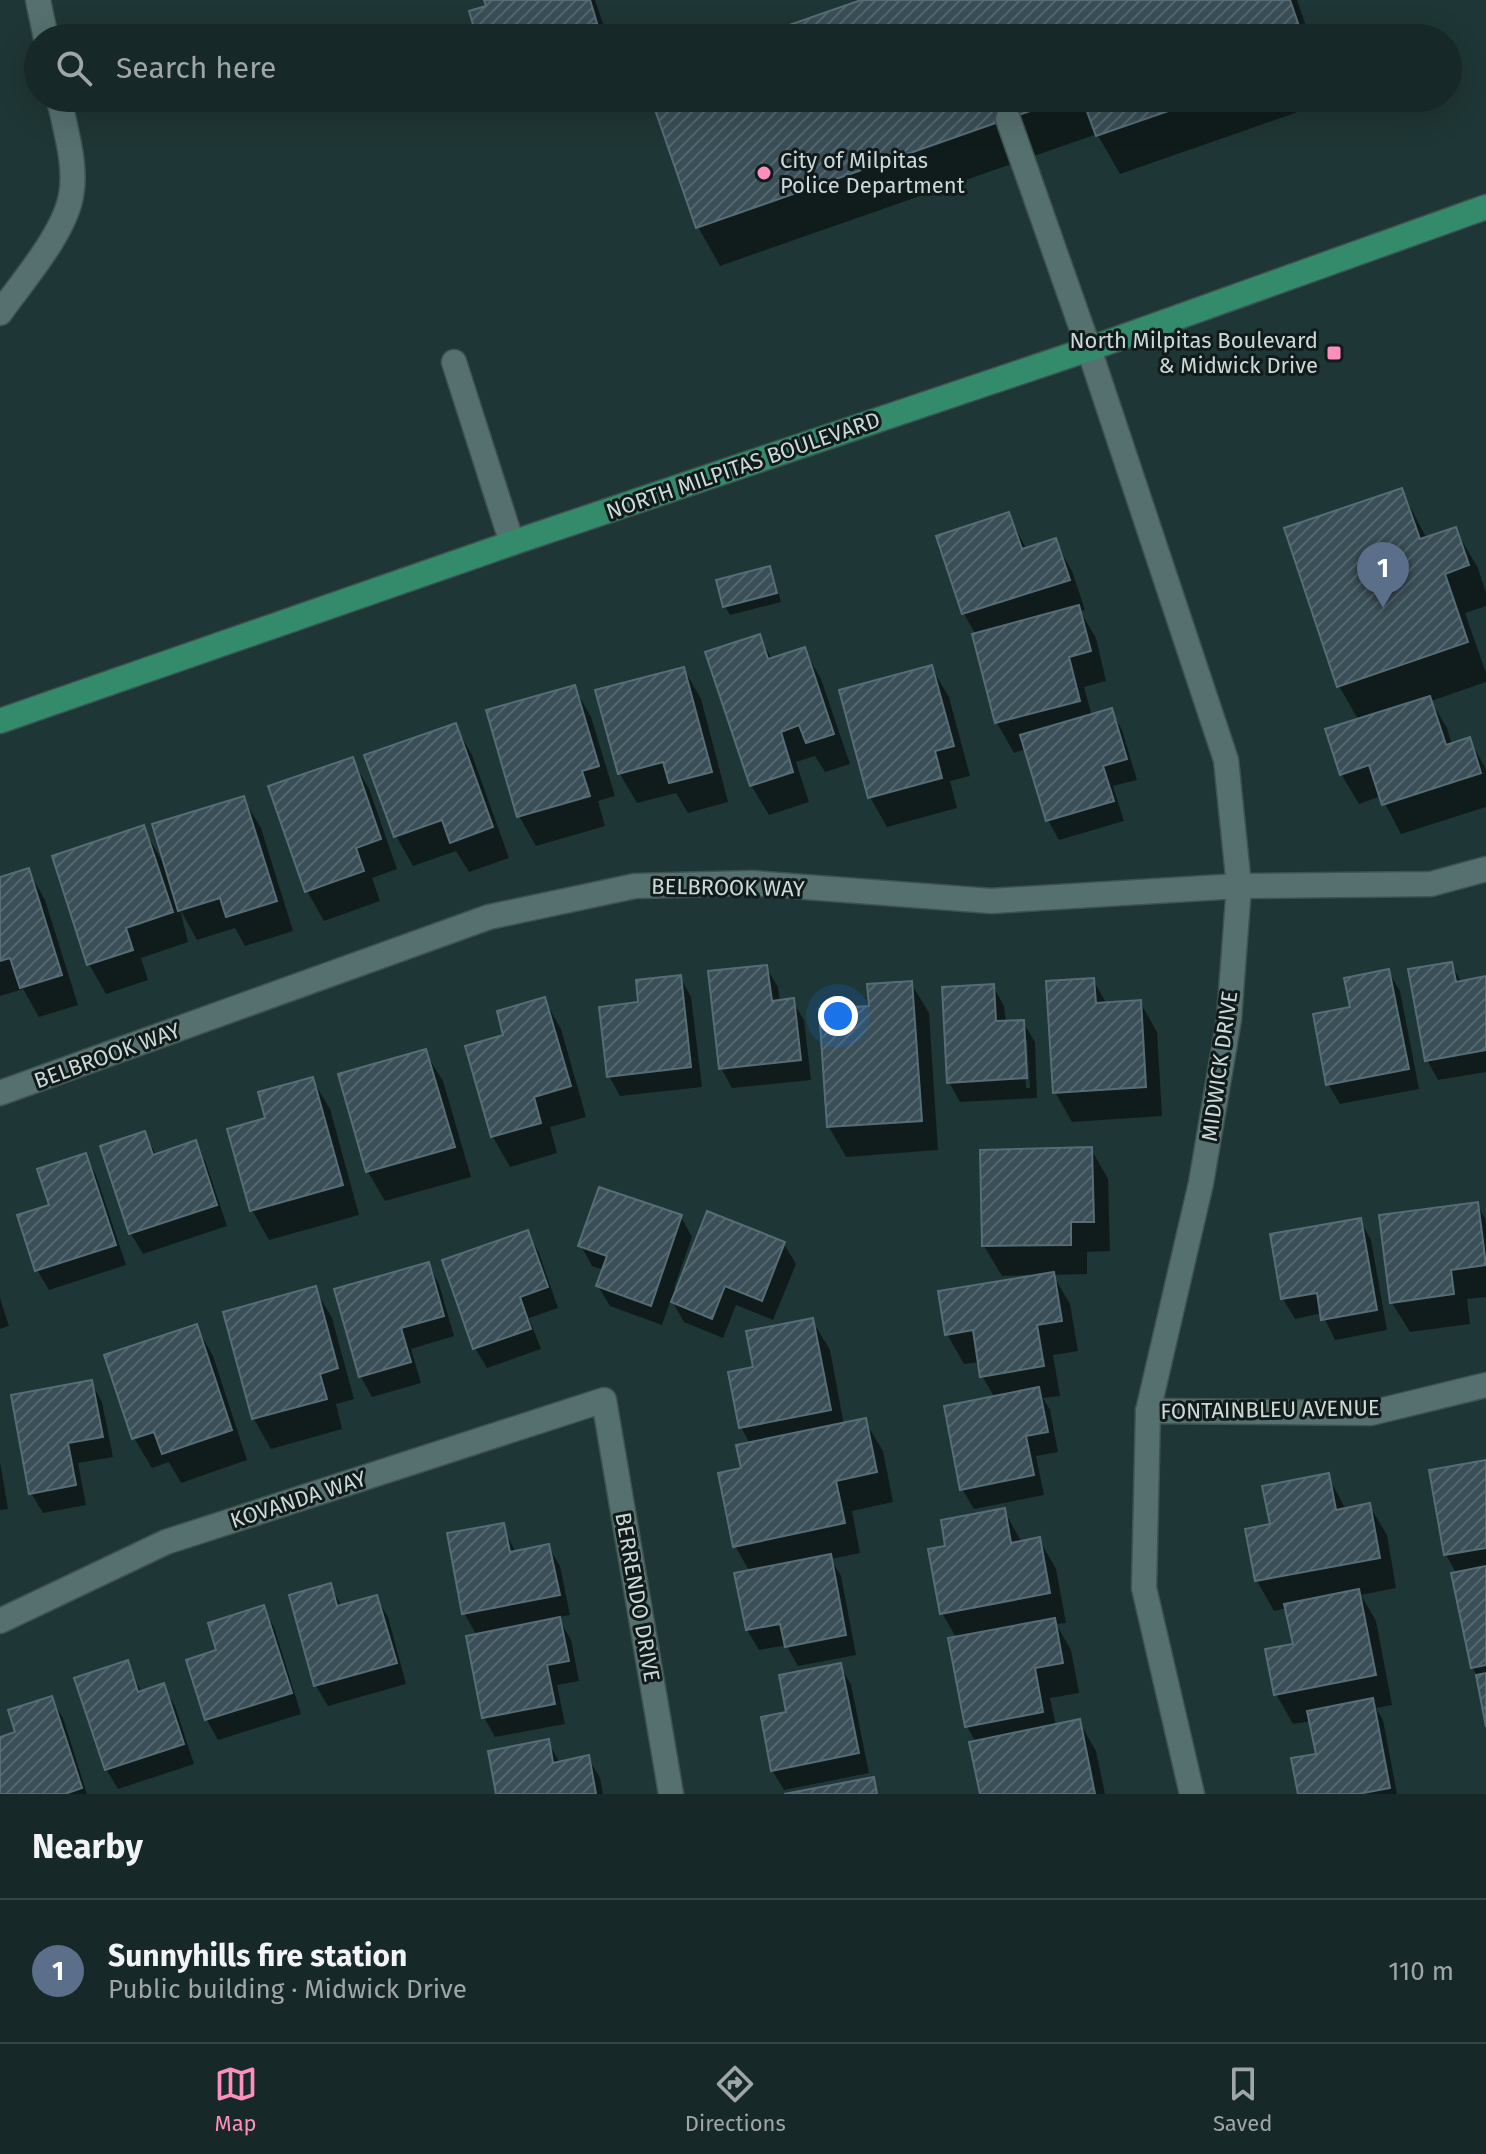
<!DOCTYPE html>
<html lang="en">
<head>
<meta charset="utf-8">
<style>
	body { margin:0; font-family:"Fira Sans",sans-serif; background:#1f3030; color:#f1f3f6 }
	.you { position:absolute; left:838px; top:1016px; width:28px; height:28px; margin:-20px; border:6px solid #fff; border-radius:50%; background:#1a73e8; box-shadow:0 0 0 12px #1a73e833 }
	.badge { display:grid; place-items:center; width:52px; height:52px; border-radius:50%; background:#fe8ebd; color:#fff; font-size:26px; font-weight:700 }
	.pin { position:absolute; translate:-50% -66px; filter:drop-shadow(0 2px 4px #0008) }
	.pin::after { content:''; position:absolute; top:42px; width:28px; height:24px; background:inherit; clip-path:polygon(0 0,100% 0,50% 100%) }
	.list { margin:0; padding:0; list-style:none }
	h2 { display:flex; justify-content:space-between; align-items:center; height:104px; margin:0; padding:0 32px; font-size:34px }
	h2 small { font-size:26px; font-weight:400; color:#9ea6a8 }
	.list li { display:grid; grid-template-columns:52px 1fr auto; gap:24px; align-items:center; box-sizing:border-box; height:144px; padding:0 32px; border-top:2px solid #354445 }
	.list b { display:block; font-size:30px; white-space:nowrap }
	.list p { margin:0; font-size:26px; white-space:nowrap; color:#9ea6a8 }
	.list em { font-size:26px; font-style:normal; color:#9ea6a8 }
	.icon { flex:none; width:44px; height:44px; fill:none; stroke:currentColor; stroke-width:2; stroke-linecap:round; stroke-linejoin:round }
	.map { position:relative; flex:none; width:1486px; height:1794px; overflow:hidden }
	.search { position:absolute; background:#162828; box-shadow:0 8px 32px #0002; left:24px; right:24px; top:24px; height:88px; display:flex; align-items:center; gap:20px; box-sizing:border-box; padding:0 28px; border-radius:44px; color:#9ea6a8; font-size:30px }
	.sheet { height:248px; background:#162828 }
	nav { display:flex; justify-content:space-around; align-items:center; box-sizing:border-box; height:112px; border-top:2px solid #354445; background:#162828; font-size:22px; color:#9ea6a8 }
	nav a { display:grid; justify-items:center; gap:4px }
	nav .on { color:#fe8ebd }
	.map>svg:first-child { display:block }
	.shadow { fill:#0007; fill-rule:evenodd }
	.building { fill:url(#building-hatch); stroke:#576d76; stroke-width:2 }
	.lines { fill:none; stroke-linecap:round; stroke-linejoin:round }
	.service-casing { stroke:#3d5251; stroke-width:27 }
	.minor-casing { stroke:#3d5251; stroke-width:27 }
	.primary-casing { stroke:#3d5251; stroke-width:27 }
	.service { stroke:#56706f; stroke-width:24 }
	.minor { stroke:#56706f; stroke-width:24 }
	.primary { stroke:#338b6c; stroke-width:24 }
	.poi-dot { fill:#fe8ebd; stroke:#111b1b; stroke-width:3 }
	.labels { text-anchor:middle; stroke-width:6; stroke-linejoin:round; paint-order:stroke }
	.poi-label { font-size:22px; fill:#cbd9d8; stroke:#111b1b; text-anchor:start }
	.street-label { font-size:22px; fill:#cbd9d8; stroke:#111b1b }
</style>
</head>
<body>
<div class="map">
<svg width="1486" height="1794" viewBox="0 0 1486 1794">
	<defs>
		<pattern id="building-hatch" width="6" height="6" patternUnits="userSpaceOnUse" patternTransform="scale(2)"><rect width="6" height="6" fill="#394e56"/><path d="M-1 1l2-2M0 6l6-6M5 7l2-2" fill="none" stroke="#54676e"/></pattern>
	</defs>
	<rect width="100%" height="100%" fill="#1e3635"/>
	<g class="shadow">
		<polygon points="486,0 595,0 608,38 479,38 488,8"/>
		<polygon points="867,0 1297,0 1310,38 758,38"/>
		<polygon points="653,98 1331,98 1332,100 1120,174 1097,134 720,266 698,227"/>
		<polygon points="1402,491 1427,539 1455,529 1478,568 1486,593 1486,606 1465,613 1486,673 1486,682 1431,701 1447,728 1452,745 1469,739 1486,769 1486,807 1401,834 1381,796 1359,804 1341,774 1359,721 1339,686"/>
		<polygon points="1008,514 1027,550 1055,541 1072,571 1085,610 1080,611 1096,638 1106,681 1084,687 1092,716 1111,710 1122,730 1137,780 1113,786 1124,821 1059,840 1048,820 1026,749 1014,753 997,723 976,635 964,614 939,537"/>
		<polygon points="769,568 774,578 781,602 730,615 725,606"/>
		<polygon points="759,637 773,660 804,649 821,679 850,764 825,772 815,756 796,762 809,802 769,815 751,785"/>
		<polygon points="931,667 949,697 970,776 950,781 957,808 887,827 870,797"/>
		<polygon points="684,669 701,699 728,802 688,813 676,793 637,803 620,774"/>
		<polygon points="574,687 591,717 615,796 598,801 605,826 536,846 519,816"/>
		<polygon points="455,725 472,755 509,858 469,872 456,851 413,866 396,836"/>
		<polygon points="352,759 369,789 397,869 372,878 380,901 324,921 307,891"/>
		<polygon points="243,798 261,828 293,931 245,946 235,928 197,940 180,909 188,942 141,958 148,980 106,994 89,964 143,828 164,864"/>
		<polygon points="28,870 45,900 78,1005 39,1017 23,989 0,996 0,879"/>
		<polygon points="1451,964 1462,983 1486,978 1486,1072 1438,1080 1427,1060"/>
		<polygon points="766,967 778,987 780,1002 792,1000 804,1020 811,1080 732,1088 721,1068"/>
		<polygon points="1388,971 1400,991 1419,1089 1340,1104 1328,1084 1352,1009"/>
		<polygon points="680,977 691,997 702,1087 620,1096 609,1076 641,1004"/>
		<polygon points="1093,980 1107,1004 1140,1002 1157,1032 1162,1116 1072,1122 1055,1092"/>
		<polygon points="911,983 929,1013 938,1150 846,1157 829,1127 871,1008"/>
		<path d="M993,986L1004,1006L1006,1023L1023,1022L1035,1042L1037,1098L960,1102L949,1082ZM1023,1040H1027L1030,1088H1026Z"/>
		<polygon points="544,999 561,1029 586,1117 550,1127 557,1153 510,1167 493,1137 468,1048 506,1036"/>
		<polygon points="425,1052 443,1081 471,1177 385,1201 368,1172 341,1076"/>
		<polygon points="312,1079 330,1109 359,1215 269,1240 252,1210"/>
		<polygon points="144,1133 157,1156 195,1143 206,1163 227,1226 143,1254 131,1234 103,1147"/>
		<polygon points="1091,1149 1108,1179 1110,1251 1087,1252 1087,1274 1053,1275 1070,1304 1078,1351 1053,1355 1060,1396 1043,1398 1050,1410 1058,1452 1036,1456 1044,1495 974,1509 962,1489 995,1398 982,1376 980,1362 964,1364 947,1334 1030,1278 1029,1275 1002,1276 984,1246"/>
		<polygon points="85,1155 96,1175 126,1265 49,1290 37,1270"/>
		<polygon points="1477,1204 1486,1220 1486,1297 1467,1299 1470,1324 1410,1332 1392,1303"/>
		<polygon points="681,1217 692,1237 674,1288 678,1290 784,1244 796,1264 773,1320 736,1305 723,1338 684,1322 671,1299 662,1325 610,1306 598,1286 604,1270 592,1266 581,1246"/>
		<polygon points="1360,1220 1371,1240 1387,1330 1335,1340 1322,1313 1295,1319 1283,1299"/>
		<polygon points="528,1233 539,1253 558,1308 529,1318 541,1349 487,1368 475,1348 445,1261"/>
		<polygon points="428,1264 439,1284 454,1336 411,1349 421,1383 372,1397 361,1377 336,1290"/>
		<polygon points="315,1289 332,1318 354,1399 336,1404 342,1429 271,1449 254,1419 225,1313"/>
		<polygon points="0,1298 9,1326 0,1329"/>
		<polygon points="812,1320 830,1350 844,1425 865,1421 883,1451 893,1502 852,1511 860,1553 831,1559 841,1576 856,1655 798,1666 786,1645 759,1650 747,1630 750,1572 735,1546 743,1470 750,1444 741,1427 756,1369"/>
		<polygon points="196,1326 213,1356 247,1460 181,1483 169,1462 152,1468 134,1438"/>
		<polygon points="91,1382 102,1402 113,1457 78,1463 86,1505 43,1513 31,1493"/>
		<polygon points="0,1462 8,1509 0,1510"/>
		<polygon points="1486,1462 1486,1717 1478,1678 1472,1667 1457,1574 1446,1555 1432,1471"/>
		<polygon points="1328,1476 1346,1510 1369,1505 1387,1535 1396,1588 1361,1595 1376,1621 1392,1705 1376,1708 1383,1720 1397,1794 1300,1794 1318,1756 1311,1721 1293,1724 1276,1694 1295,1646 1287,1608 1274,1611 1257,1581 1247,1530 1272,1526"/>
		<polygon points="1004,1510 1022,1543 1039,1539 1056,1569 1066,1623 1056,1624 1071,1650 1079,1693 1050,1698 1056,1726 1079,1721 1096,1751 1105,1794 982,1794 976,1743 967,1726 957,1639 942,1613 947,1548"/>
		<polygon points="502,1525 516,1553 548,1546 560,1566 570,1615 558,1617 571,1640 579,1681 557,1685 565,1724 495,1737 484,1717 477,1636 464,1613"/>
		<polygon points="330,1585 342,1607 376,1597 388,1617 406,1684 328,1706 316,1686 291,1596"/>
		<polygon points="263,1607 274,1627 301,1714 218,1740 207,1720 188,1661 219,1651"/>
		<polygon points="127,1663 142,1693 163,1686 175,1706 194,1764 118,1789 106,1769"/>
		<polygon points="840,1665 851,1685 869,1773 784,1790 772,1770 788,1714"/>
		<polygon points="51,1698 63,1718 87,1794 0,1794 0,1739 18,1733"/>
		<polygon points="548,1742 560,1763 588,1758 600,1778 603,1794 498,1794"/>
	</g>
	<g class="building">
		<polygon points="484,0 590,0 597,23 545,38 477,38 469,11 486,6"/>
		<polygon points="861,0 1290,0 1303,38 752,38"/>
		<polygon points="651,98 1067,98 696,228"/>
		<polygon points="1082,98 1206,98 1096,136"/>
		<polygon points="1402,488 1420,539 1456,527 1469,565 1445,574 1468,642 1337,687 1284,528"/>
		<polygon points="1009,512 1022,549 1056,538 1070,580 962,614 936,536"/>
		<polygon points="770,566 777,593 723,607 716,580"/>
		<polygon points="1079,605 1091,651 1069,657 1080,701 995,723 972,634"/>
		<polygon points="760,634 768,659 805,647 834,734 806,743 799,725 781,732 793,772 750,786 705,652"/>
		<polygon points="932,665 954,746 935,751 942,778 868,798 839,690"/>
		<polygon points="684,667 712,772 669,783 663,762 618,774 595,690"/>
		<polygon points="575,685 599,766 582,771 590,796 517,817 486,710"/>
		<polygon points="1430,696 1446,745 1470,737 1481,773 1382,805 1369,765 1340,775 1325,729"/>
		<polygon points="1112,708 1127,759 1103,766 1114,801 1046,821 1020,735"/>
		<polygon points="456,723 493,827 450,843 442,820 394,837 364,755"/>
		<polygon points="353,757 381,839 356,848 364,871 305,892 268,786"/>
		<polygon points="244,796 277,901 226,917 220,898 178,911 152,824"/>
		<polygon points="144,825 173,912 126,928 133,950 87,965 52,856"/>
		<polygon points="29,868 62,975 20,988 10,958 0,961 0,877"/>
		<polygon points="1452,962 1456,982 1486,976 1486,1050 1425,1061 1408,969"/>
		<polygon points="767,965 772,1001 794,998 801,1060 719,1069 708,971"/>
		<polygon points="1389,969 1409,1069 1326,1085 1313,1014 1350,1007 1344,978"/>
		<polygon points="681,975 691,1067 607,1077 599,1007 638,1002 636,980"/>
		<polygon points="1094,978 1096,1003 1141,1000 1146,1087 1053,1093 1046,981"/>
		<polygon points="912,981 922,1121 827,1127 819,1009 869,1006 867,984"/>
		<polygon points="994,984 996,1021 1024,1020 1027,1078 947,1083 942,987"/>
		<polygon points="545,997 571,1086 534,1097 541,1123 491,1137 465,1046 503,1035 497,1011"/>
		<polygon points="426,1049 455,1147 366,1172 338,1074"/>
		<polygon points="313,1077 343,1185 250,1211 227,1129 265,1118 258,1092"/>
		<polygon points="145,1131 153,1155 196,1140 217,1205 129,1234 100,1146"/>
		<polygon points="1092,1147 1094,1222 1071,1222 1071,1245 982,1246 980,1150"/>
		<polygon points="86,1153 116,1245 35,1271 17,1215 49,1205 37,1169"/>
		<polygon points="599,1187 682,1215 651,1306 596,1286 607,1256 578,1246"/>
		<polygon points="1478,1202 1486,1265 1451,1270 1454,1294 1390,1303 1379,1215"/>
		<polygon points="707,1211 785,1242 762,1301 725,1286 712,1319 671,1302"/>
		<polygon points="1361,1218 1377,1310 1321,1320 1317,1293 1281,1299 1270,1234"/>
		<polygon points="528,1230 548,1287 520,1297 531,1329 473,1349 442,1260"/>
		<polygon points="429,1262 444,1316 401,1328 411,1362 359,1377 334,1289"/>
		<polygon points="1054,1272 1062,1321 1037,1325 1044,1366 980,1377 973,1330 945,1335 938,1291"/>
		<polygon points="316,1286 338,1368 320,1374 327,1399 252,1419 223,1312"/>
		<polygon points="813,1318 831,1410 739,1428 728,1372 753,1367 746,1331"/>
		<polygon points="197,1324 232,1430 162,1454 154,1432 132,1439 104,1355"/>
		<polygon points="92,1380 103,1437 68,1443 76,1485 29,1494 11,1395"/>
		<polygon points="1039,1387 1048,1432 1026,1436 1034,1475 960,1490 944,1406"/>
		<polygon points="866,1418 877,1472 836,1481 845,1523 733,1547 718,1473 741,1468 736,1445"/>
		<polygon points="1486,1460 1486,1548 1444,1555 1429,1470"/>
		<polygon points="1329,1473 1336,1510 1370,1503 1380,1558 1255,1581 1245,1529 1270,1524 1262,1486"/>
		<polygon points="1005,1508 1011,1543 1040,1537 1050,1593 940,1614 928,1549 945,1546 941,1520"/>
		<polygon points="504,1523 510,1552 549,1544 560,1595 462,1614 447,1533"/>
		<polygon points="831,1554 846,1635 785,1647 780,1624 746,1630 734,1573"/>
		<polygon points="1486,1566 1486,1665 1471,1668 1451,1573"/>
		<polygon points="331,1583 337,1606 377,1595 397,1663 314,1686 289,1595"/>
		<polygon points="1359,1589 1376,1675 1274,1695 1265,1649 1293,1644 1284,1604"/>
		<polygon points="264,1605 292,1693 205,1720 186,1660 216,1650 208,1623"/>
		<polygon points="560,1617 569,1661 547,1665 555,1704 482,1718 466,1636"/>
		<polygon points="1055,1618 1063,1663 1035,1668 1043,1712 965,1727 948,1638"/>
		<polygon points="128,1660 138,1692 164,1683 184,1744 105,1770 74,1678"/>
		<polygon points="841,1663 859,1753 771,1771 761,1717 786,1712 779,1675"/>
		<polygon points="1486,1673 1486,1727 1476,1675"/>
		<polygon points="52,1696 82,1788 65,1794 0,1794 0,1737 15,1732 8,1710"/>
		<polygon points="1373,1698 1390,1788 1358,1794 1298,1794 1291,1758 1316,1754 1307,1711"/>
		<polygon points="1080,1719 1095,1794 980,1794 969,1742"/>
		<polygon points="549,1739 553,1763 589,1755 596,1794 496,1794 488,1751"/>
		<polygon points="874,1777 877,1794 784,1794"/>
	</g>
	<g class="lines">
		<defs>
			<g id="service">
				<polyline points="38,0 46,38"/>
				<polyline points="1008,119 1089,349"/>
				<path d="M0,313C22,282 64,234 71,196C77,164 65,130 59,98"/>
				<polyline points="454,362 512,543"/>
			</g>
			<g id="minor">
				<polyline points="1089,349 1226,760 1239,886 1229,1019 1201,1183 1148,1411 1144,1588 1192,1794"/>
				<polyline points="0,1093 489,917 635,886 752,883 991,901 1239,886 1431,884 1486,869"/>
				<polyline points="1148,1411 1371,1413 1486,1385"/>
				<polyline points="0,1621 166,1542 604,1400 671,1794"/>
			</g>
			<polyline id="primary" points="0,721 512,543 1089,349 1486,207"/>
		</defs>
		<use href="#service" class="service-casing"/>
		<use href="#minor" class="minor-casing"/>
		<use href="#primary" class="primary-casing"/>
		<use href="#service" class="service"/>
		<use href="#minor" class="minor"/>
		<use href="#primary" class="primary"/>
	</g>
	<g class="poi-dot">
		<circle cx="764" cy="173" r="8"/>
		<rect x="1326" y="345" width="16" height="16" rx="4"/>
	</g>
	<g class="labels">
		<g class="poi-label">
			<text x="780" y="168">City of Milpitas<tspan x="780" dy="25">Police Department</tspan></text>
			<text x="1318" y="348" text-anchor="end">North Milpitas Boulevard<tspan x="1318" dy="25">&amp; Midwick Drive</tspan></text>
		</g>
		<g class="street-label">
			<text transform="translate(743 465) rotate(-19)" y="8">NORTH MILPITAS BOULEVARD</text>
			<text transform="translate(728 887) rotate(1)" y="8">BELBROOK WAY</text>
			<text transform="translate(107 1055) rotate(-20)" y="8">BELBROOK WAY</text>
			<text transform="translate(1219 1066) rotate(-82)" y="8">MIDWICK DRIVE</text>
			<text transform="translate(1270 1409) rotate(-1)" y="8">FONTAINBLEU AVENUE</text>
			<text transform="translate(298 1499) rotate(-18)" y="8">KOVANDA WAY</text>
			<text transform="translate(638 1597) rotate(80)" y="8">BERRENDO DRIVE</text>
		</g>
	</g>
</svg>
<div class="you"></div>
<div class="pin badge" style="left:1383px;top:608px;background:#5c6f8a">1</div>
<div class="search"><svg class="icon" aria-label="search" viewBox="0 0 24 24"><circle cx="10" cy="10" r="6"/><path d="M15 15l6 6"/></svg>Search here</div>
</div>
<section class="sheet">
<h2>Nearby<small></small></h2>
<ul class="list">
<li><span class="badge" style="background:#5c6f8a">1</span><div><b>Sunnyhills fire station</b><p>Public building · Midwick Drive</p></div><em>110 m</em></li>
</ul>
</section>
<nav>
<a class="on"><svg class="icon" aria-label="map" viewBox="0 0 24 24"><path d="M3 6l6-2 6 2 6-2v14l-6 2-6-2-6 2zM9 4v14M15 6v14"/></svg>Map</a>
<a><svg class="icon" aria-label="directions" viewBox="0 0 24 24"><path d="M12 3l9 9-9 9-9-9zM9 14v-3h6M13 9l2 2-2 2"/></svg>Directions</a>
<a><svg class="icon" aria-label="saved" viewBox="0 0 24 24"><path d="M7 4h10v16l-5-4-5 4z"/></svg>Saved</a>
</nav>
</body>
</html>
